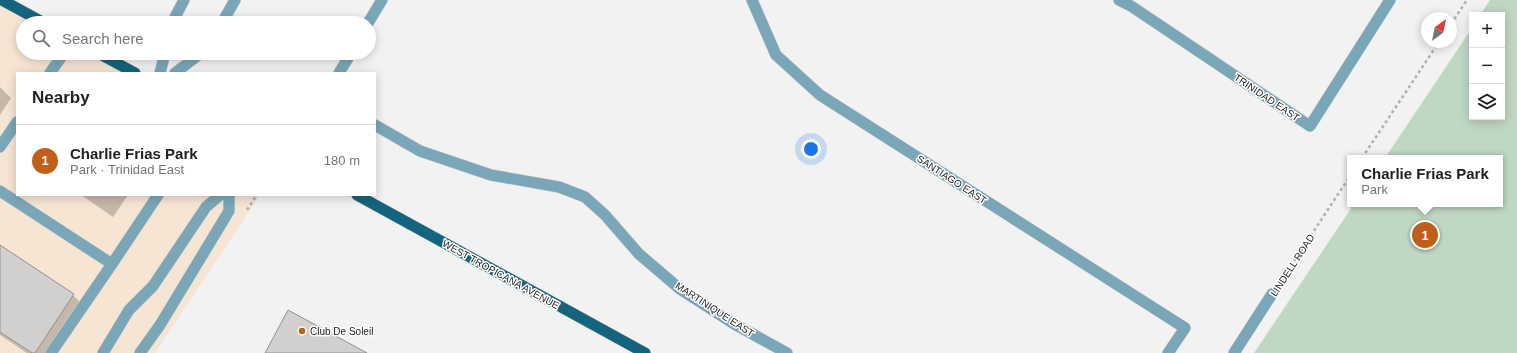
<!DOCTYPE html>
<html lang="en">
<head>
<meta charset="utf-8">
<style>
	body { margin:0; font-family:Arial,sans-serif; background:#f6f6f6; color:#202124 }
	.controls { position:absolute; right:12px; top:12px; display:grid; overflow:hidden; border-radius:0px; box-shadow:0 2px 10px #0003 }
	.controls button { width:36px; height:36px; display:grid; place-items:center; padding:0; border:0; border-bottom:1px solid #e0e0e0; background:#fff; color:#202124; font:20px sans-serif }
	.compass { position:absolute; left:1421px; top:12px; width:36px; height:36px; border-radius:50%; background:#fff; box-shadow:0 2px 10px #0003; rotate:33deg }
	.you { position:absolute; left:811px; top:149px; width:14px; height:14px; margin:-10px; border:3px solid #fff; border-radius:50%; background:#1a73e8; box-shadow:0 0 0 6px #1a73e833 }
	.badge { display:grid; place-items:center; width:26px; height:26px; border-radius:50%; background:#bf5f1a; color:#fff; font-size:13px; font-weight:700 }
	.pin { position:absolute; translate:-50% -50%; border:2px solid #fff; box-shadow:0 1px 4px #0006 }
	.popup { position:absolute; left:1347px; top:155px; width:156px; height:52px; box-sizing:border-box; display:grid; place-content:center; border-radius:0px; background:#fff; filter:drop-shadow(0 1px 3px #0005); font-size:13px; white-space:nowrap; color:#757577 }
	.popup b { font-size:15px; color:#202124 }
	.popup::after { content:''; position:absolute; left:50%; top:100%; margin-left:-8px; border:8px solid transparent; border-top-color:#fff }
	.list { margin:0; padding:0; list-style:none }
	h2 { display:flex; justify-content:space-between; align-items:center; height:52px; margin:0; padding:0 16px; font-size:17px }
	h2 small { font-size:13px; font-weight:400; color:#757577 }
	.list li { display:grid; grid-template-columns:26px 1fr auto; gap:12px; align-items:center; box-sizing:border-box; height:72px; padding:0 16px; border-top:1px solid #e0e0e0 }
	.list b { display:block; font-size:15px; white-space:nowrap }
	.list p { margin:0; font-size:13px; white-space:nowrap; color:#757577 }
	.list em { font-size:13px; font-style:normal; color:#757577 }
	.icon { flex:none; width:22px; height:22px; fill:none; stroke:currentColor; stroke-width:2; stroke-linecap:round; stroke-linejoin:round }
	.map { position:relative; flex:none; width:1517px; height:353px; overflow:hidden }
	.search { position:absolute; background:#fff; box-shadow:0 2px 10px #0003; left:16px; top:16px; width:360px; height:44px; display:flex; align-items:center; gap:10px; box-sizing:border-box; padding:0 14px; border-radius:22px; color:#757577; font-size:15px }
	.panel { position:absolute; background:#fff; box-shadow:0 2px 10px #0003; left:16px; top:72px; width:360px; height:124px; border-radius:0px }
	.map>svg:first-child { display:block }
	.commercial { fill:#f7e5d4 }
	.green { fill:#c0d7c2 }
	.shadow { fill:#0003 }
	.building { fill:#d1d0cf; stroke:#929190 }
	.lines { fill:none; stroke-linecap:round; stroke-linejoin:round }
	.service-casing { stroke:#cfd0d0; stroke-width:12 }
	.minor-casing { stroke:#cfd0d0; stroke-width:12 }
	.primary-casing { stroke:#cfd0d0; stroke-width:12 }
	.path { stroke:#b0b1b1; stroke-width:2.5; stroke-dasharray:3 3; stroke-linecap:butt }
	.service { stroke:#7aa7b8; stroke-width:11 }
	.minor { stroke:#7aa7b8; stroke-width:11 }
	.primary { stroke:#15647d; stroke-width:11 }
	.poi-dot { fill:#bf5f1a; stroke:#fff; stroke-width:1.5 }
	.labels { text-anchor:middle; stroke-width:3; stroke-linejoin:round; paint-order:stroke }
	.street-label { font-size:10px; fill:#1a1b1b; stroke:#fff }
	.poi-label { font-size:10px; fill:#1a1b1b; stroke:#fff; text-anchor:start }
</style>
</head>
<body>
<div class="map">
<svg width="1517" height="353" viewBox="0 0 1517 353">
	<rect width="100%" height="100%" fill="#f2f2f3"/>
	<polygon class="commercial" points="0,0 44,23 23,23 23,53 98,53 135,73 17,73 17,195 260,195 155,353 0,353"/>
	<polygon class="green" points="1490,0 1517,0 1517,353 1254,353 1354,204 1500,204 1500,158 1385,158 1472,28 1472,117 1502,117 1502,15 1480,15"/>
	<g class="shadow">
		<polygon points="0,87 11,98 0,115"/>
		<polygon points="81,195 128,195 113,217"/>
		<polygon points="0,246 73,295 85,307 54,353 27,353 0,335"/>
	</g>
	<g class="building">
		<polygon points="0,245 74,294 35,353 32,353 0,332"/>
		<polygon points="288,310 367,353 265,353"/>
	</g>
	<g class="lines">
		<defs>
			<g id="service">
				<polyline points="50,73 64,53"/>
				<polyline points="0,147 17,122"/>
				<polyline points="0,191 112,264 158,195"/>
				<polyline points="51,353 112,264"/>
				<polyline points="103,353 129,310 153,286 206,207 220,195"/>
				<polyline points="140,353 160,325 229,211 229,195"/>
			</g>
			<g id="minor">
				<polyline points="752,0 776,55 820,95 1185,328 1168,353"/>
				<polyline points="1119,0 1131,6 1310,126 1390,0"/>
				<polyline points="172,23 184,0"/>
				<polyline points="222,23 235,0"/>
				<polyline points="368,23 382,0"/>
				<polyline points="160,73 165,53"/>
				<polyline points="175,73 201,53"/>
				<polyline points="339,73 351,53"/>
				<polyline points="375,125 420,151 491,175 559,187 585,197 605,215 639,254 680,289 736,325 787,353"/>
				<polyline points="1234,353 1272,294"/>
			</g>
			<g id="primary">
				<polyline points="2,0 44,23"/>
				<polyline points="98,53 135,73"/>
				<polyline points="357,195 645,353"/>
			</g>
		</defs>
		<use href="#service" class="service-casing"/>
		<use href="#minor" class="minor-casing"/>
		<use href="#primary" class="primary-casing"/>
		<g class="path">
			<polyline points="1451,24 1467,0"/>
			<polyline points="1362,158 1439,42"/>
			<polyline points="247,210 257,195"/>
			<polyline points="1281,281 1350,176"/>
		</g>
		<use href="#service" class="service"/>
		<use href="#minor" class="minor"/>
		<use href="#primary" class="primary"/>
	</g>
	<circle class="poi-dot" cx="302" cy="331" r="4"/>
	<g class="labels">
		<g class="street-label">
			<text transform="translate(1267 97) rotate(34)" y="4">TRINIDAD EAST</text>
			<text transform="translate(952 179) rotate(33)" y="4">SANTIAGO EAST</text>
			<text transform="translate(1292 265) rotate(-57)" y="4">LINDELL ROAD</text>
			<text transform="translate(501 274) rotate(29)" y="4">WEST TROPICANA AVENUE</text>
			<text transform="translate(715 309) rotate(33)" y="4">MARTINIQUE EAST</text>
		</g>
		<g class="poi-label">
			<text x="310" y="335">Club De Soleil</text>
		</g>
	</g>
</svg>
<div class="controls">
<button>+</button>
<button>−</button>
<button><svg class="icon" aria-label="layers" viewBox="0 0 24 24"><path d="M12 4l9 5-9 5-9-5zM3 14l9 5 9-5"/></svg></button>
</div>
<svg class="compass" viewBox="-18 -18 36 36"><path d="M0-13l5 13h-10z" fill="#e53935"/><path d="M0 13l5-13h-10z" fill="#757577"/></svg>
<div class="you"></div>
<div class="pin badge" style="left:1425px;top:235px">1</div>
<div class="popup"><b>Charlie Frias Park</b>Park</div>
<div class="search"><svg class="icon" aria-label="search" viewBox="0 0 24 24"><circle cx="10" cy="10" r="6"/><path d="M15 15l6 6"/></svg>Search here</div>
<section class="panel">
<h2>Nearby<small></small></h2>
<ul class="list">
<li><span class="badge">1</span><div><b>Charlie Frias Park</b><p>Park · Trinidad East</p></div><em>180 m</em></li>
</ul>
</section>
</div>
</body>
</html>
